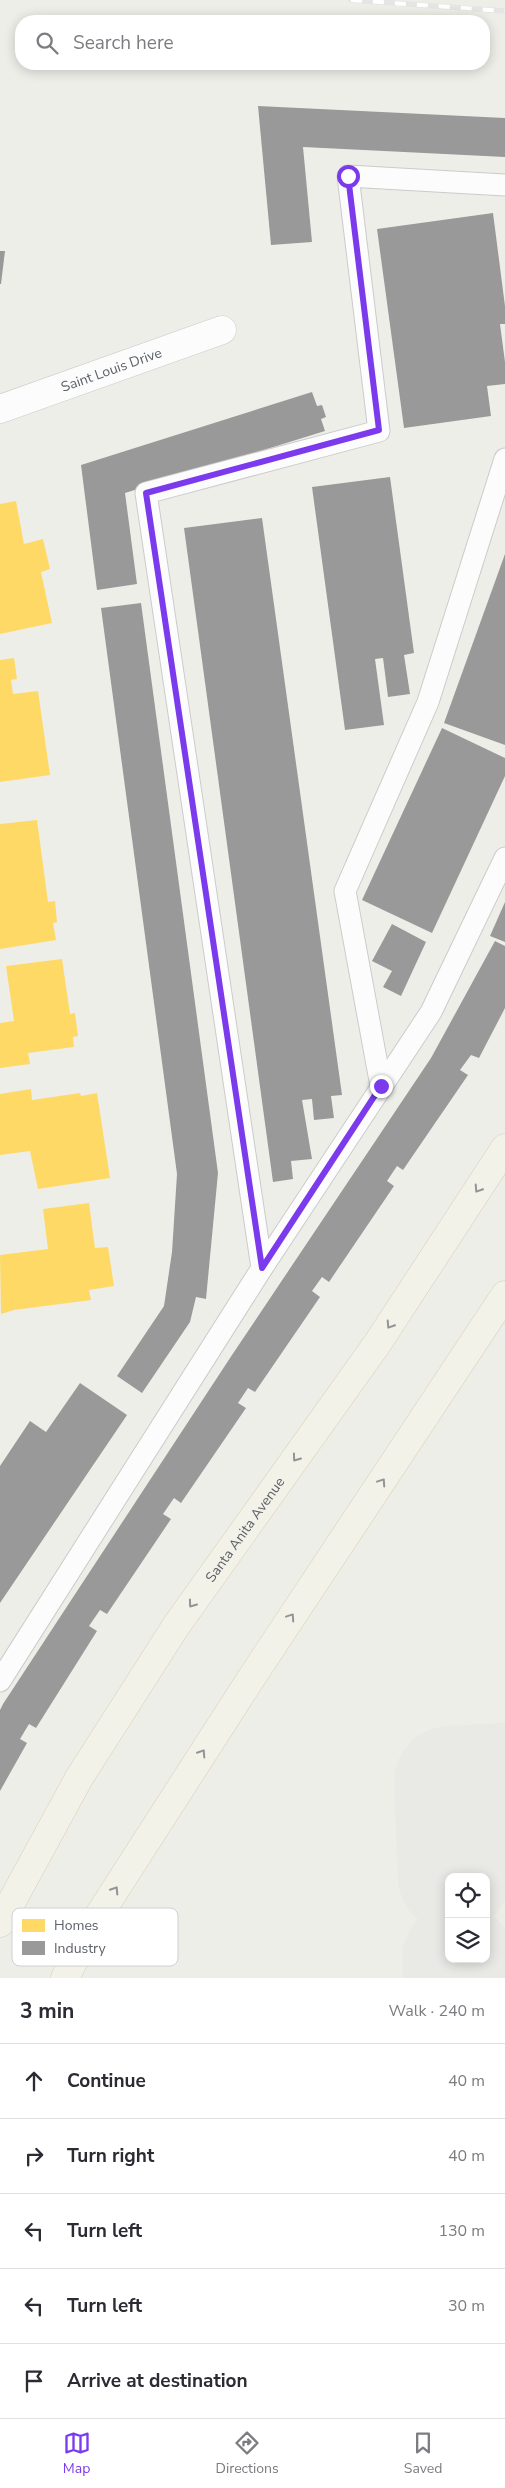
<!DOCTYPE html>
<html lang="en">
<head>
<meta charset="utf-8">
<style>
	body { margin:0; font-family:"Nunito Sans",sans-serif; background:#f2f2f3; color:#2b2b33 }
	.controls { position:absolute; right:15px; bottom:15px; display:grid; overflow:hidden; border-radius:10px; box-shadow:0 2px 12px #0003 }
	.controls button { width:45px; height:45px; display:grid; place-items:center; padding:0; border:0; border-bottom:1px solid #e1e1e2; background:#fff; color:#2b2b33; font:25px sans-serif }
	.stop { position:absolute; width:15px; height:15px; margin:-11px; border:4px solid #7c3aed; border-radius:50%; background:#fff }
	.stop.end { background:#7c3aed; border-color:#fff; box-shadow:0 1px 5px #0008 }
	.list { margin:0; padding:0; list-style:none }
	h2 { display:flex; justify-content:space-between; align-items:center; height:65px; margin:0; padding:0 20px; font-size:21px }
	h2 small { font-size:16px; font-weight:400; color:#7c7c81 }
	.list li { display:grid; grid-template-columns:32px 1fr auto; gap:15px; align-items:center; box-sizing:border-box; height:75px; padding:0 20px; border-top:1px solid #e1e1e2 }
	.list b { display:block; font-size:19px; white-space:nowrap }
	.list em { font-size:16px; font-style:normal; color:#7c7c81 }
	.icon { flex:none; width:28px; height:28px; fill:none; stroke:currentColor; stroke-width:2; stroke-linecap:round; stroke-linejoin:round }
	.map { position:relative; flex:none; width:505px; height:1978px; overflow:hidden }
	.search { position:absolute; background:#fff; box-shadow:0 2px 12px #0003; left:15px; right:15px; top:15px; height:55px; display:flex; align-items:center; gap:12px; box-sizing:border-box; padding:0 18px; border-radius:20px; color:#7c7c81; font-size:19px }
	.sheet { height:440px; background:#fff }
	nav { display:flex; justify-content:space-around; align-items:center; box-sizing:border-box; height:70px; border-top:1px solid #e1e1e2; background:#fff; font-size:14px; color:#7c7c81 }
	nav a { display:grid; justify-items:center; gap:2px }
	nav .on { color:#7c3aed }
	.map>svg:first-child { display:block }
	.homes { fill:#ffd966 }
	.industry { fill:#999 }
	.lines { fill:none; stroke-linecap:round; stroke-linejoin:round }
	.taxiway { stroke:#e9eae6; stroke-width:112 }
	.lane-casing { stroke:#cbcbcb; stroke-width:23 }
	.street-casing { stroke:#cbcbcb; stroke-width:29 }
	.primary-casing { stroke:#d8cfb5; stroke-width:29 }
	.lane { stroke:#fcfcfc; stroke-width:21 }
	.street { stroke:#fcfcfc; stroke-width:28 }
	.primary { stroke:#f3f2e9; stroke-width:28 }
	.rail-casing { stroke:#e4e5e4; stroke-width:5.5 }
	.rail { stroke:#fff; stroke-width:4; stroke-dasharray:11; stroke-linecap:butt }
	.oneway { stroke:#929495 }
	.route { stroke:#7c3aed; stroke-width:6 }
	.labels { text-anchor:middle; stroke-width:5; stroke-linejoin:round; paint-order:stroke }
	.street-label { font-size:14px; fill:#5d6268; stroke:#fff }
	.key { fill:#fff; stroke:#ced0d2; stroke-width:1 }
	.key-label { font-size:14px; fill:#5d6268 }
</style>
</head>
<body>
<div class="map">
<svg width="505" height="1978" viewBox="0 0 505 1978">
	<rect width="100%" height="100%" fill="#eeeee9"/>
	<g class="homes">
		<polygon points="16,501 24,544 43,539 50,569 41,572 52,623 0,634 0,504"/>
		<polygon points="14,658 17,679 11,680 13,694 38,691 50,775 0,782 0,660"/>
		<polygon points="37,820 48,902 55,901 57,922 53,923 56,940 0,949 0,824"/>
		<polygon points="62,959 70,1014 75,1013 78,1036 73,1037 74,1047 28,1053 30,1064 0,1068 0,1023 14,1021 6,966"/>
		<polygon points="31,1089 32,1100 80,1093 81,1096 97,1093 110,1178 38,1189 30,1151 0,1155 0,1094"/>
		<polygon points="89,1203 95,1248 108,1247 114,1286 89,1290 91,1300 14,1310 1,1314 0,1255 48,1249 43,1209"/>
	</g>
	<g class="industry">
		<polygon points="258,106 505,118 505,157 303,147 312,242 271,245"/>
		<polygon points="493,213 505,306 505,324 500,324 505,362 505,384 487,386 491,416 404,428 377,229"/>
		<polygon points="0,251 5,251 1,284 0,284"/>
		<polygon points="312,392 317,406 322,405 326,417 321,419 325,431 125,493 137,584 97,590 81,465"/>
		<polygon points="390,477 414,653 404,655 410,694 388,697 383,658 375,659 384,725 345,730 312,487"/>
		<polygon points="262,518 342,1095 331,1096 334,1118 314,1120 312,1099 302,1100 312,1159 291,1161 293,1179 273,1182 184,528"/>
		<polygon points="505,554 505,745 444,723"/>
		<polygon points="141,603 218,1173 206,1299 196,1297 190,1322 142,1393 117,1376 164,1306 172,1252 177,1174 101,608"/>
		<polygon points="442,728 505,758 505,776 432,933 362,900"/>
		<polygon points="505,902 505,942 490,936"/>
		<polygon points="392,924 426,942 401,996 383,987 392,971 372,961"/>
		<polygon points="495,941 505,946 505,1008 479,1058 471,1055 460,1070 468,1075 403,1170 397,1166 387,1181 394,1186 329,1282 322,1277 312,1291 320,1297 255,1392 248,1388 238,1403 246,1408 181,1503 174,1498 163,1514 171,1519 107,1614 100,1610 89,1626 97,1631 36,1728 29,1724 20,1739 27,1743 0,1791 0,1710 3,1704 232,1355 431,1058"/>
		<polygon points="80,1383 127,1415 0,1603 0,1466 30,1421 46,1432"/>
	</g>
	<g class="lines">
		<g class="taxiway">
			<polyline points="454,1877 450,1782 505,1779"/>
			<polyline points="458,1959 459,1978"/>
		</g>
		<defs>
			<g id="lane">
				<polyline points="381,1086 345,891 428,702 505,459"/>
				<polyline points="262,1268 146,493 379,431 348,176 505,185"/>
				<polyline points="0,1681 262,1268 431,1012 505,858"/>
			</g>
			<g id="street">
				<path id="s1" d="M0,409L222,330"/>
			</g>
			<g id="primary">
				<path id="s2" d="M0,1923L79,1778L176,1626L377,1344L505,1148"/>
				<polyline points="65,1978 90,1929 250,1680 505,1295"/>
			</g>
		</defs>
		<use href="#lane" class="lane-casing"/>
		<use href="#street" class="street-casing"/>
		<use href="#primary" class="primary-casing"/>
		<use href="#lane" class="lane"/>
		<use href="#street" class="street"/>
		<use href="#primary" class="primary"/>
		<defs>
			<polyline id="rail" points="351,0 505,11"/>
		</defs>
		<use href="#rail" class="rail-casing"/>
		<use href="#rail" class="rail"/>
	</g>
	<defs><path id="oneway-chevron" d="M-2-3.5L2.5 0L-2 3.5" fill="none" stroke-width="1.6" stroke-linecap="round" stroke-linejoin="round" transform="scale(1.25)"/></defs>
	<g class="oneway">
		<use href="#oneway-chevron" transform="translate(478 1189) rotate(123)"/>
		<use href="#oneway-chevron" transform="translate(390 1325) rotate(123)"/>
		<use href="#oneway-chevron" transform="translate(296 1458) rotate(126)"/>
		<use href="#oneway-chevron" transform="translate(382 1482) rotate(-56)"/>
		<use href="#oneway-chevron" transform="translate(192 1604) rotate(126)"/>
		<use href="#oneway-chevron" transform="translate(291 1617) rotate(-56)"/>
		<use href="#oneway-chevron" transform="translate(202 1753) rotate(-57)"/>
		<use href="#oneway-chevron" transform="translate(115 1890) rotate(-57)"/>
	</g>
	<g class="lines">
		<polyline class="route" points="348,176 379,430 146,493 262,1268 381,1086"/>
	</g>
	<g class="labels">
		<g class="street-label">
			<text dy="5" stroke="none"><textPath href="#s1" startOffset="118">Saint Louis Drive</textPath></text>
			<text dy="5" stroke="none"><textPath href="#s2" startOffset="464">Santa Anita Avenue</textPath></text>
		</g>
	</g>
	<rect x="12" y="1908" width="166" height="58" rx="8" class="key"/>
	<rect x="22" y="1919" width="23" height="13" fill="#ffd966"/>
	<rect x="22" y="1941" width="23" height="14" fill="#999"/>
	<g class="key-label">
		<text x="54" y="1930">Homes</text>
		<text x="54" y="1953">Industry</text>
	</g>
</svg>
<div class="controls">
<button><svg class="icon" aria-label="locate" viewBox="0 0 24 24"><circle cx="12" cy="12" r="6"/><path d="M12 2v4M12 18v4M2 12h4M18 12h4"/></svg></button>
<button><svg class="icon" aria-label="layers" viewBox="0 0 24 24"><path d="M12 4l9 5-9 5-9-5zM3 14l9 5 9-5"/></svg></button>
</div>
<div class="stop" style="left:348px;top:176px"></div>
<div class="stop end" style="left:381px;top:1086px"></div>
<div class="search"><svg class="icon" aria-label="search" viewBox="0 0 24 24"><circle cx="10" cy="10" r="6"/><path d="M15 15l6 6"/></svg>Search here</div>
</div>
<section class="sheet">
<h2>3 min<small>Walk · 240 m</small></h2>
<ul class="list">
<li><svg class="icon" aria-label="ahead" viewBox="0 0 24 24"><path d="M12 20V5M6 11l6-6 6 6"/></svg><div><b>Continue</b></div><em>40 m</em></li>
<li><svg class="icon" aria-label="right" viewBox="0 0 24 24"><path d="M7 20v-9h11M14 6l5 5-5 5"/></svg><div><b>Turn right</b></div><em>40 m</em></li>
<li><svg class="icon" aria-label="left" viewBox="0 0 24 24"><path d="M17 20v-9H6M10 6l-5 5 5 5"/></svg><div><b>Turn left</b></div><em>130 m</em></li>
<li><svg class="icon" aria-label="left" viewBox="0 0 24 24"><path d="M17 20v-9H6M10 6l-5 5 5 5"/></svg><div><b>Turn left</b></div><em>30 m</em></li>
<li><svg class="icon" aria-label="arrive" viewBox="0 0 24 24"><path d="M6 21V4h12l-3 4 3 4H6"/></svg><div><b>Arrive at destination</b></div></li>
</ul>
</section>
<nav>
<a class="on"><svg class="icon" aria-label="map" viewBox="0 0 24 24"><path d="M3 6l6-2 6 2 6-2v14l-6 2-6-2-6 2zM9 4v14M15 6v14"/></svg>Map</a>
<a><svg class="icon" aria-label="directions" viewBox="0 0 24 24"><path d="M12 3l9 9-9 9-9-9zM9 14v-3h6M13 9l2 2-2 2"/></svg>Directions</a>
<a><svg class="icon" aria-label="saved" viewBox="0 0 24 24"><path d="M7 4h10v16l-5-4-5 4z"/></svg>Saved</a>
</nav>
</body>
</html>
